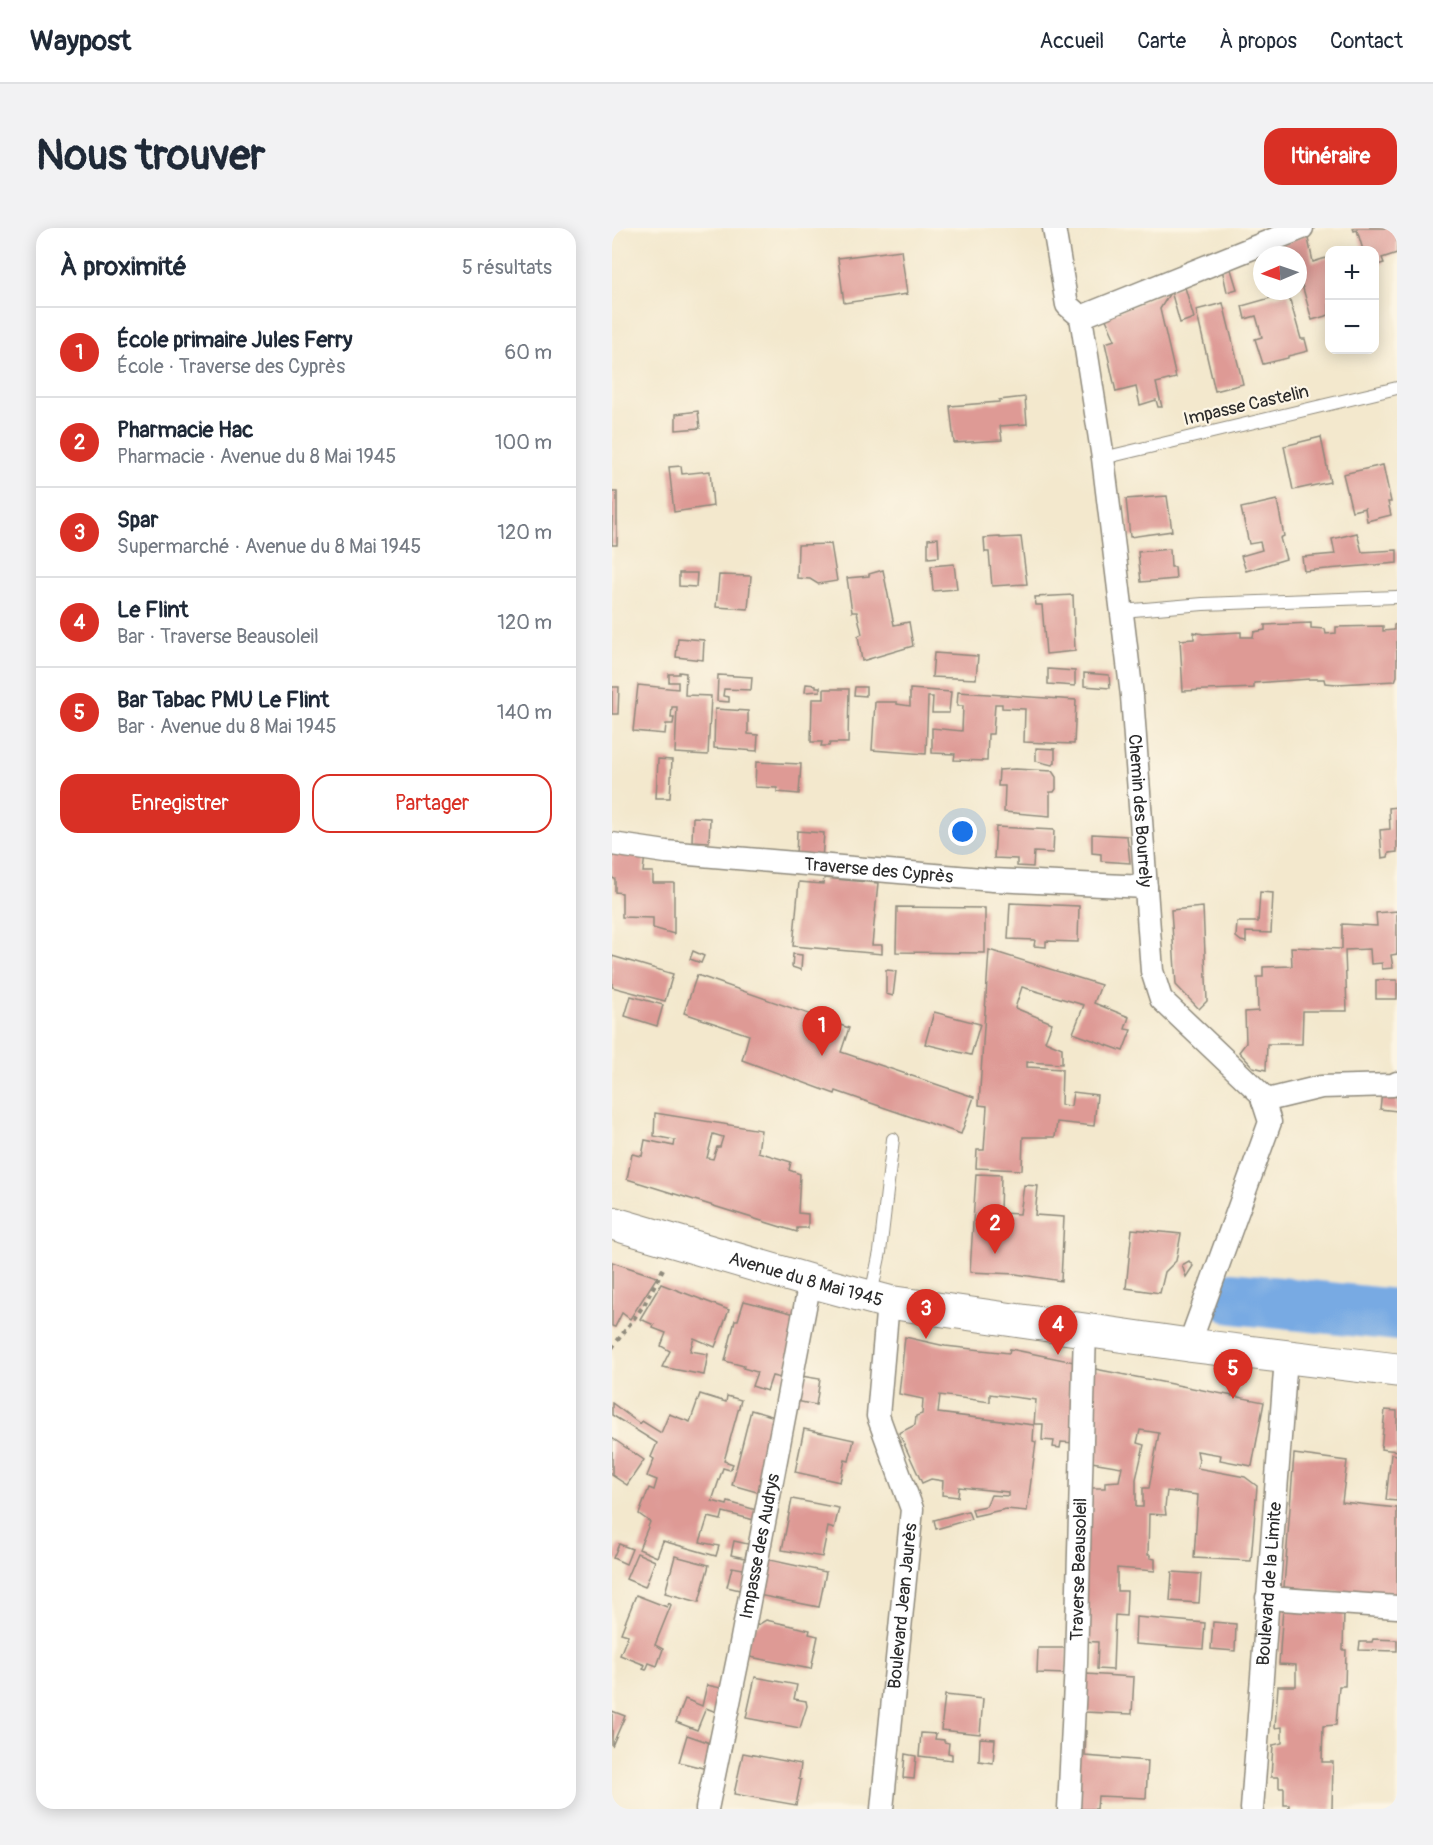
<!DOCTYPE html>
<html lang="fr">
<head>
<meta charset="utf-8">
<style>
	body { margin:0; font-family:Pangolin,sans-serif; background:#f2f2f3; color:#1f2937 }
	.controls { position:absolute; right:18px; top:18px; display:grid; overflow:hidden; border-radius:12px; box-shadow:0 3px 15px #0003 }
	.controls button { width:54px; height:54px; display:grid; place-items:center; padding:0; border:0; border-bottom:2px solid #e0e1e3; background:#fff; color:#1f2937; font:30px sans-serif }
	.compass { position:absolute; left:641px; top:18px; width:54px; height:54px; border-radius:50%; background:#fff; box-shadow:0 3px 15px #0003; rotate:268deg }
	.you { position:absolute; left:351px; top:604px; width:21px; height:21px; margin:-15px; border:4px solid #fff; border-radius:50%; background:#1a73e8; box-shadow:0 0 0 9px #1a73e833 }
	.badge { display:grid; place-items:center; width:39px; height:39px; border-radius:50%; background:#d93025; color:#fff; font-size:20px; font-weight:700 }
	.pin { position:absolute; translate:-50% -50px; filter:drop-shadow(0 2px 3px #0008) }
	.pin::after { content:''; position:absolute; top:32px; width:21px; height:18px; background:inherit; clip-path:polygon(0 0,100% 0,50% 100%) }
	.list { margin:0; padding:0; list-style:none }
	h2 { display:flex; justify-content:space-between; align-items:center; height:78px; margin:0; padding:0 24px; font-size:26px }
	h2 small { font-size:20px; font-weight:400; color:#747a83 }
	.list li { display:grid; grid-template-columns:39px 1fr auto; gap:18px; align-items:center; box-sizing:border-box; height:90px; padding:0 24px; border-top:2px solid #e0e1e3 }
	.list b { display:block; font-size:22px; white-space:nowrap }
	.list p { margin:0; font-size:20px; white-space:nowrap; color:#747a83 }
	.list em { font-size:20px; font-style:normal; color:#747a83 }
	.actions { display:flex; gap:12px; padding:18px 24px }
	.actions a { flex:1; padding:14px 0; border:2px solid #d93025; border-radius:18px; text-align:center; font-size:21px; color:#d93025 }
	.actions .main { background:#d93025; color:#fff }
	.map { position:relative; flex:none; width:785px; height:1581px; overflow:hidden; border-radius:18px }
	header { display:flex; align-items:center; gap:36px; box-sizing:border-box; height:84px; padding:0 30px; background:#fff; border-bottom:2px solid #e0e1e3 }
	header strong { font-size:28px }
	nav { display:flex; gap:33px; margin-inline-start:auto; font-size:21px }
	.intro { display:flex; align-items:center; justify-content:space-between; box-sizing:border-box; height:144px; padding:0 36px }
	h1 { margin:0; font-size:42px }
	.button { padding:15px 27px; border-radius:18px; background:#d93025; color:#fff; font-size:21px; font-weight:700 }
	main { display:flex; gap:36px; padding:0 36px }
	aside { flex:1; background:#fff; border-radius:18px; box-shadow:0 3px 15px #0003 }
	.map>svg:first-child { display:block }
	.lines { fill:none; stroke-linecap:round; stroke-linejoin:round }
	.river { stroke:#78aae3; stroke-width:52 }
	.building { fill:#de9a95; fill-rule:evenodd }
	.lane-casing { stroke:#8f8a7c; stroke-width:14 }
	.street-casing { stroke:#8f8a7c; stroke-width:25 }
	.secondary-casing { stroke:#8f8a7c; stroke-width:35 }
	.path { stroke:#8f8a7c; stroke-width:4; stroke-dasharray:4.5 4.5; stroke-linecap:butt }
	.lane { stroke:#fff; stroke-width:12 }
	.street { stroke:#fff; stroke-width:22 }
	.secondary { stroke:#fff; stroke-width:33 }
	.labels { text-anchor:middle; stroke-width:4.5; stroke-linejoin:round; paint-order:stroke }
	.street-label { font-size:18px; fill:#2b2b2b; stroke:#fcf5e5 }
</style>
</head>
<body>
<header>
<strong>Waypost</strong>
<nav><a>Accueil</a><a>Carte</a><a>À propos</a><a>Contact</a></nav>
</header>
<div class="intro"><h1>Nous trouver</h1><a class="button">Itinéraire</a></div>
<main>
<aside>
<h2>À proximité<small>5 résultats</small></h2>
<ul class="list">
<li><span class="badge">1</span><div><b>École primaire Jules Ferry</b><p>École · Traverse des Cyprès</p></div><em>60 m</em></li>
<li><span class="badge">2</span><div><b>Pharmacie Hac</b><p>Pharmacie · Avenue du 8 Mai 1945</p></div><em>100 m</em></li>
<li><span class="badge">3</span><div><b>Spar</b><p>Supermarché · Avenue du 8 Mai 1945</p></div><em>120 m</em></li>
<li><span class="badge">4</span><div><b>Le Flint</b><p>Bar · Traverse Beausoleil</p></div><em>120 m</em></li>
<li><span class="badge">5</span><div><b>Bar Tabac PMU Le Flint</b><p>Bar · Avenue du 8 Mai 1945</p></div><em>140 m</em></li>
</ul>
<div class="actions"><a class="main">Enregistrer</a><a>Partager</a></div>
</aside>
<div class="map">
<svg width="785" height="1581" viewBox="0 0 785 1581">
	<rect width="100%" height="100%" fill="#fcf5e5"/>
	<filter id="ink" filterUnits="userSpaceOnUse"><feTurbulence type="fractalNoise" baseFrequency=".0167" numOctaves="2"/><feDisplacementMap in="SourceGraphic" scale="12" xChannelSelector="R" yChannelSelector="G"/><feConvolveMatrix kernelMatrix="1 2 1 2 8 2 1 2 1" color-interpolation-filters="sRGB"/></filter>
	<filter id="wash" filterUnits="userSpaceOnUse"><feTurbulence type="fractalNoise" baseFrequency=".008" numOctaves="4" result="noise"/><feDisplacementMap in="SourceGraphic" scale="24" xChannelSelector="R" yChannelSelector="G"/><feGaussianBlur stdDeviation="1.35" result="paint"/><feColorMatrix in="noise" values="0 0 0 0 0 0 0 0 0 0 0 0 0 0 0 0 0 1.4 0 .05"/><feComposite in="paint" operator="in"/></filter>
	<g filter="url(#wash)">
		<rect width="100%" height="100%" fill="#f3e8cd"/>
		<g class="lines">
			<polyline class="river" points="621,1070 785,1087"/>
		</g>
		<g id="blocks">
			<g class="building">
				<polygon points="741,0 785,0 785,25 770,30 772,35 762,38 762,22 751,22 745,2 742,3"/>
				<polygon points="695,6 701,34 717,29 717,87 700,92 686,43 686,27 646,27"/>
				<polygon points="289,22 295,66 232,75 226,30"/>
				<polygon points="618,38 625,61 615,64 610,41"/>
				<polygon points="572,56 582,90 568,95 559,63 548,81 564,150 544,155 550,179 546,179 544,172 528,177 524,159 504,164 493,115 503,112 493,89"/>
				<polygon points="676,65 689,111 693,111 696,123 676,128 676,130 651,136 643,111 650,109 644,88 633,91 630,78"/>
				<polygon points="611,75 631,156 603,163 584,82"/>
				<polygon points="413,169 415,196 388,198 390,212 342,215 338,178 387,174 387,172"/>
				<polygon points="86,183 88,200 64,202 64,186"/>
				<polygon points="709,209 718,254 681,262 672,218"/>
				<polygon points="771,237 779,274 776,274 779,287 755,293 753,280 740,283 731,246"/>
				<polygon points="69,238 70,246 98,243 101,278 62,284 57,239"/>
				<rect x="0" y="264" width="5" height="53"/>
				<polygon points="555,268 560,303 518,309 514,271"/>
				<polygon points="665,272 672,308 668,310 674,331 634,343 629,328 650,322 648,314 637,316 629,280"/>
				<polygon points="745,305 750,324 785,322 785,335 692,343 690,329 723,326 720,311"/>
				<polygon points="388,309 388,310 409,309 415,356 380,358 377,324 373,324 372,310"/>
				<polygon points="326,310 327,329 316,330 316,311"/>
				<polygon points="219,316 225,353 206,356 198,351 185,350 186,317"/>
				<polygon points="558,321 559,339 563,339 564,351 529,354 526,324"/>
				<polygon points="342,336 345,361 321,363 319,338"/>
				<polygon points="271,342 282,397 297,394 301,418 250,433 246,408 250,406 245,384 240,384 235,350 257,348 257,346"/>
				<polygon points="67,345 85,345 84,359 67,358"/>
				<polygon points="107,347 139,348 136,381 104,379"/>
				<polygon points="461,367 463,423 434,426 430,377 424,377 423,369"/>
				<polygon points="699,395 699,400 713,401 714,406 724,405 724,399 771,398 771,403 782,402 782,397 785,396 785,448 783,453 725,456 713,455 712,451 698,451 642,455 642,460 571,463 568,412 582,411 582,404 591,406 629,404 629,409 641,409 642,404 653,402 653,397"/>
				<polygon points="66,410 92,412 91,432 64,429"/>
				<polygon points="322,425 366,428 364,451 320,449"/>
				<polygon points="436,441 463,443 463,458 436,456"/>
				<polygon points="67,444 74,445 73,467 99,468 96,527 63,525 65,479 60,479 59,490 62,490 61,496 54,496 53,506 21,503 26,457 66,461 66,454 57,454 57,446 67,446"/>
				<polygon points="472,445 497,447 498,460 472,458"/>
				<polygon points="106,447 140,449 139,462 112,461 111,468 117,469 117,474 105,473"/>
				<polygon points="194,456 204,457 204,459 208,459 208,463 193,464"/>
				<polygon points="0,459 7,459 6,486 0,486"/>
				<polygon points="243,459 254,459 254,468 242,467"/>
				<polygon points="212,461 237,461 236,515 218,515 217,518 209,518 210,514 199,514 200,471 212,471"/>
				<polygon points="298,461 339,464 337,485 320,485 321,469 316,469 314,526 260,522 263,474 285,474 285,476 298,478"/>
				<polygon points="346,464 464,472 462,516 412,514 413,481 390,480 390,476 383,476 381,506 376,506 375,533 342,532 343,526 320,525 320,500 350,503 351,478 345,478"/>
				<polygon points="103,481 136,483 136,506 146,507 145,523 102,520"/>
				<polygon points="424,520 443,521 443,535 440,537 424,533"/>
				<polygon points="46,531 60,532 58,570 44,570"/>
				<polygon points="144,534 189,536 187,566 165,564 165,560 143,559"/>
				<polygon points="403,541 440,543 444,549 444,561 442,564 438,564 438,588 392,584 393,558 386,558 387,542"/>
				<polygon points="785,579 785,624 777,625 776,629 770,630 768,602 778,601 777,580"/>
				<polygon points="81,589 98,590 97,614 80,613"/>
				<polygon points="384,599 442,602 441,625 422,624 421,639 405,638 405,631 382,630"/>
				<polygon points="185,603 212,605 210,632 184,631"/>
				<polygon points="480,606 515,608 518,635 489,633 489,626 480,625"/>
				<polygon points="0,621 33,626 31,644 41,644 41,655 62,655 62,706 41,700 41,690 10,689 10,665 3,664 3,651 0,650"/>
				<polygon points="212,650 266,655 260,717 270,717 270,726 181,718 187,654 211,656"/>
				<polygon points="648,664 661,665 659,705 634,704 634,714 629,713 624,709 625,694 646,694"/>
				<polygon points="398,675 467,678 466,714 434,713 434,719 422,718 423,712 396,711"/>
				<polygon points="285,679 373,680 373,725 284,724"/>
				<polygon points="591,679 595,773 587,781 564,757 559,682"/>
				<polygon points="785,683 785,726 779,727 781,740 770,741 770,735 759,736 758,721 733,722 735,783 691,783 690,816 655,816 654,842 641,839 627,824 634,815 633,784 646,783 645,749 651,749 651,739 680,738 679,719 730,721 730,696 765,698 764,685"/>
				<polygon points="377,722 489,757 482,775 517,789 513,801 519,802 511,823 461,805 472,777 410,759 403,780 440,795 433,813 450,820 450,836 415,834 415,839 450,841 449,877 459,878 461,864 485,867 482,898 445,894 443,909 411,909 410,942 364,940 365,922 372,922 375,878 367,877 367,876"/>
				<polygon points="81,723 92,728 89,735 78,731"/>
				<polygon points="181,726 190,727 189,742 180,739"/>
				<polygon points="0,728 61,746 53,773 0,759"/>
				<polygon points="274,742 284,743 281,768 274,766"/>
				<polygon points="85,747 237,800 229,824 362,869 349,906 224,863 223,866 130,832 137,807 72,785"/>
				<rect x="764" y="752" width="21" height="19"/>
				<polygon points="19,768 51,777 45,798 13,788"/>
				<polygon points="322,784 368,796 359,827 313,816"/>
				<polygon points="770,863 785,863 785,883 768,881"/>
				<path d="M43,885L149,902L146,924L179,934L177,942L188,946L186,985L196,986V1000H185V1004L15,951L20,926L30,928L33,912L62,918L63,912L42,908ZM101,906L111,909L108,919H105L101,931L95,930Z"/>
				<polygon points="364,946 389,947 388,985 408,986 412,957 426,958 423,987 452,989 449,1053 404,1046 358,1044"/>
				<polygon points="520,1001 569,1006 564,1033 553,1044 548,1065 514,1060"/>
				<polygon points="577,1033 581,1038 574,1049 570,1037"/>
				<polygon points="0,1034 45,1049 18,1091 10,1085 3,1099 0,1098"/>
				<polygon points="49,1056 117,1082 103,1119 82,1110 78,1123 96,1126 92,1147 50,1139 58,1123 49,1118 54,1105 41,1100 42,1097 28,1091"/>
				<polygon points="132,1073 187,1087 173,1151 160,1148 155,1163 140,1158 145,1144 131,1140 132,1138 113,1133 123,1092 126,1092"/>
				<polygon points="293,1109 333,1118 397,1125 398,1121 467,1135 463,1215 449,1214 448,1220 441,1219 442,1213 430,1212 431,1196 422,1196 424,1172 378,1166 378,1174 328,1167 326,1185 422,1197 421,1213 424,1214 415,1283 394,1281 362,1288 360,1281 374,1278 379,1267 396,1268 396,1264 347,1259 346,1269 330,1267 331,1253 319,1251 310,1255 287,1205 303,1197 304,1188 310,1186 311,1171 287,1166"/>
				<path d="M478,1140L652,1174L640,1238L608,1232L609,1227L585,1223L587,1233L585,1240L633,1249L645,1258L639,1333L582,1330L586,1267L555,1263L553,1279L554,1287L537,1286L536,1327H538V1330L543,1331V1343L505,1340V1363H515L514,1388L503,1387L501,1442L485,1441L486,1414L469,1413L474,1260H493V1254L507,1253L510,1239L474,1233ZM528,1202L547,1205L537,1260H531V1279H524V1251L532,1217L525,1215Z"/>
				<polygon points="189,1148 208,1151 204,1177 184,1173"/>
				<polygon points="88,1166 114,1174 115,1168 129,1172 112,1233 121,1236 118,1242 111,1240 100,1273 115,1277 116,1274 148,1283 146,1293 111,1284 109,1292 96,1289 88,1314 107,1318 104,1328 51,1313 45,1329 27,1321 38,1294 27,1286 37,1260 42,1262 45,1252 35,1248 42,1231 39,1229 45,1215 0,1187 0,1175 28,1196 30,1193 49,1205 57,1186 78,1194"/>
				<polygon points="139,1182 163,1189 152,1266 120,1257"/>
				<polygon points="773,1182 785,1183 785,1223 769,1221"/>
				<polygon points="192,1201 242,1212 237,1233 233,1232 228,1254 183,1244"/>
				<polygon points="0,1210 32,1232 15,1257 0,1247"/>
				<polygon points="682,1226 735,1233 730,1274 785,1280 785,1370 672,1359"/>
				<polygon points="779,1226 785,1227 785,1273 774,1272"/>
				<polygon points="180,1271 227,1280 222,1301 216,1299 210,1329 170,1322"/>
				<polygon points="356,1283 359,1291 324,1301 322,1292"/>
				<polygon points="122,1313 136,1316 133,1330 119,1327"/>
				<polygon points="7,1316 20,1321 14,1336 1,1330"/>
				<polygon points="25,1325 43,1333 33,1359 14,1351"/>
				<polygon points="63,1328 97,1337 87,1374 53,1365"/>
				<polygon points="153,1331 214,1344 207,1379 146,1367"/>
				<polygon points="120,1339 137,1342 132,1363 115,1359"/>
				<polygon points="560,1344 589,1346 587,1375 558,1373"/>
				<polygon points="24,1367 55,1379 57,1375 59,1377 43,1417 51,1421 45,1438 37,1435 34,1442 31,1441 33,1437 8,1427 16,1407 9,1405"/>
				<polygon points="671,1380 732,1384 731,1422 734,1422 733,1458 727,1458 724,1497 711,1498 710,1534 721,1534 720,1581 677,1581 677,1577 672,1577 672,1560 667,1560 667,1549 659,1549 661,1517 670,1515 670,1499 663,1500 666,1458 684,1458 684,1437 667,1436"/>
				<polygon points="524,1389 593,1395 591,1421 523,1416"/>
				<polygon points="154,1392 198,1402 197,1406 206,1408 199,1441 133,1428 139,1401"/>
				<polygon points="601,1394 624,1396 623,1423 599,1421"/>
				<polygon points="761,1411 785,1412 785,1423 747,1422 748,1414 760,1414"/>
				<polygon points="426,1420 456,1420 455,1446 425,1445"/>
				<polygon points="474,1446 522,1449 520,1486 472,1484"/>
				<polygon points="143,1449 185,1457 182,1471 194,1473 195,1478 188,1500 134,1490"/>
				<polygon points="95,1457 109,1460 104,1484 94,1480 85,1502 64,1494 73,1471 90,1478"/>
				<polygon points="333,1467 371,1471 368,1506 329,1502"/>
				<polygon points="0,1483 13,1488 0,1518"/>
				<polygon points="466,1502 474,1503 473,1528 536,1533 534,1570 486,1568 485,1581 463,1581"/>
				<polygon points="309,1505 324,1506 323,1511 332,1512 332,1514 337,1515 336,1525 340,1526 340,1532 307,1528"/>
				<polygon points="75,1507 101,1516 95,1541 67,1534"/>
				<polygon points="368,1510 383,1511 381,1535 367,1533"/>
				<polygon points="131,1525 189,1536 187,1551 189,1552 184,1577 122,1566"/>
				<polygon points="293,1526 304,1528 302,1551 291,1550"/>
			</g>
		</g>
	</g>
	<g filter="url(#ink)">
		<use href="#blocks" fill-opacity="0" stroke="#8f8a7c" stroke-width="1.5"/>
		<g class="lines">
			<defs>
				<g id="lane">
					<polyline points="491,230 785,160"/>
					<polyline points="510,383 591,376 785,369"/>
					<polyline points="259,1067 268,1024 281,911"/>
				</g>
				<g id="street">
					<path id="s1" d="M442,0L455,77L469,89L491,230L520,468L540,743L549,771L649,866L658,894L577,1117"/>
					<polyline points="469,89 690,0"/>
					<path id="s2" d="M0,616L54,624L381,652L534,659"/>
					<polyline points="651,873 709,859 781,857 785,855"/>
					<polyline points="655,1370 785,1379"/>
					<path id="s3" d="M95,1581L127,1426L198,1053"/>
					<path id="s4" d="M270,1581L300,1281L266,1188L276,1074"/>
					<path id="s5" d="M457,1581L464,1435L473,1102"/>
					<path id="s6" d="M640,1581L674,1130"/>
				</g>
				<g id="secondary">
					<path id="s7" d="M0,995L198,1053L276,1074L577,1117L785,1142"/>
				</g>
			</defs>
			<use href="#lane" class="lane-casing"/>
			<use href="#street" class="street-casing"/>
			<use href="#secondary" class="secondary-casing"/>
			<polyline class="path" points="0,1120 32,1077 51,1041"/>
			<use href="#lane" class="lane"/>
			<use href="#street" class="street"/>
			<use href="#secondary" class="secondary"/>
		</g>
	</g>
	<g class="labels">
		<g class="street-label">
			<text transform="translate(634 177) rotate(-13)" y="6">Impasse Castelin</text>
			<text dy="6" stroke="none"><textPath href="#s1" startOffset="594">Chemin des Bourrely</textPath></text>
			<text dy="6" stroke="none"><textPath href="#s2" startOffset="268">Traverse des Cyprès</textPath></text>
			<text dy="6" stroke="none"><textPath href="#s7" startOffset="202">Avenue du 8 Mai 1945</textPath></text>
			<text dy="6" stroke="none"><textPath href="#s3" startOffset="268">Impasse des Audrys</textPath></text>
			<text dy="6" stroke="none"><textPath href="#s5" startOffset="240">Traverse Beausoleil</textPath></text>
			<text dy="6" stroke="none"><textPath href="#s6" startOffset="226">Boulevard de la Limite</textPath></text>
			<text dy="6" stroke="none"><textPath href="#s4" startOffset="204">Boulevard Jean Jaurès</textPath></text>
		</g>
	</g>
</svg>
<div class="controls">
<button>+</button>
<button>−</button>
</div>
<svg class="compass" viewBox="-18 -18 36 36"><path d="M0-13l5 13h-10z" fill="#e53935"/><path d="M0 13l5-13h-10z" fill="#747a83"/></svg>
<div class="you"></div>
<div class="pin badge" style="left:210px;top:828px">1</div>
<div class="pin badge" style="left:383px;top:1026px">2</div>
<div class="pin badge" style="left:314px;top:1111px">3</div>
<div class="pin badge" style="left:446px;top:1127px">4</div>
<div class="pin badge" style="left:621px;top:1171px">5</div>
</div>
</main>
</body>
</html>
